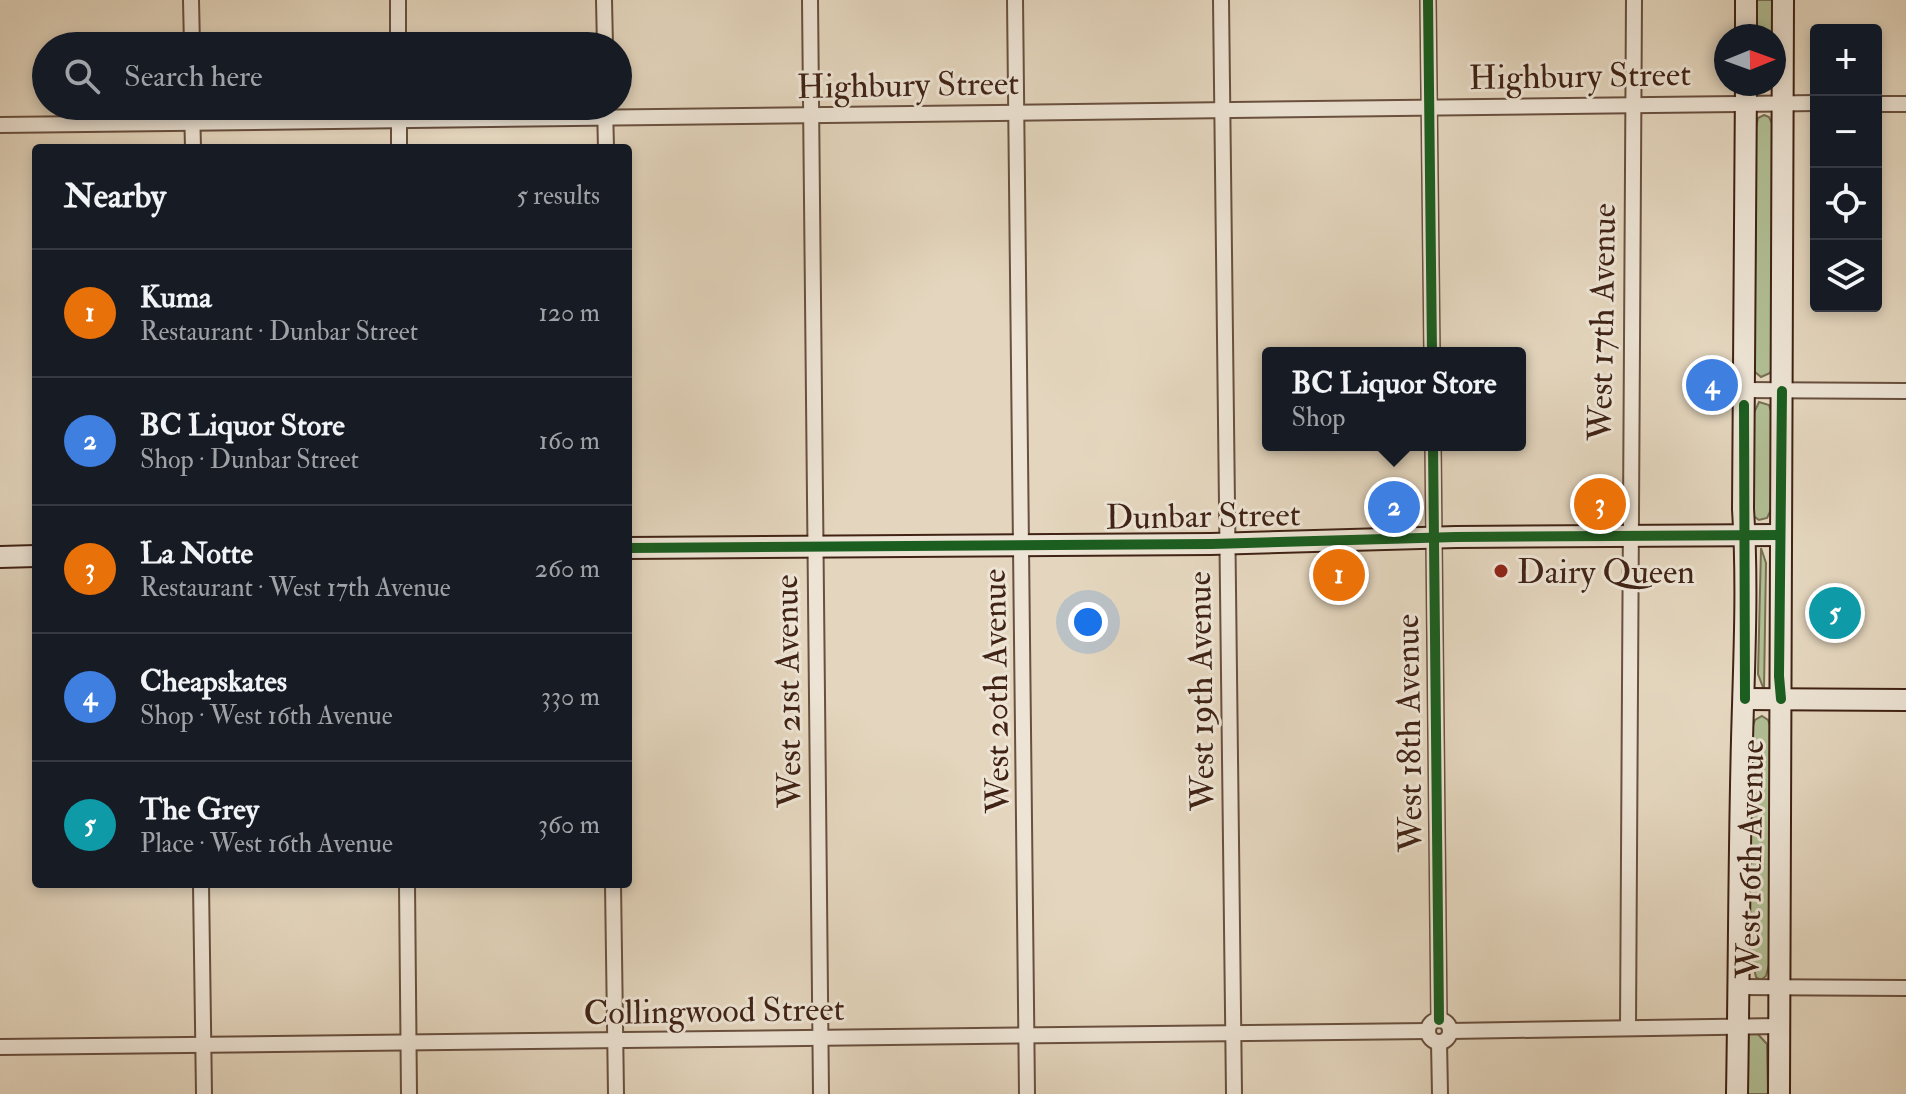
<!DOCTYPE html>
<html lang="en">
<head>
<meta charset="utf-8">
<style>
	body { margin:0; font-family:"IM FELL Double Pica",serif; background:#242831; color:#f1f3f6 }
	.controls { position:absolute; right:24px; top:24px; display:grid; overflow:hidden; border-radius:8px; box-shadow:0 4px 12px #0003 }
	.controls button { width:72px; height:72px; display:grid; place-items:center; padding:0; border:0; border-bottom:2px solid #363941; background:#171b24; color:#f1f3f6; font:40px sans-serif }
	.compass { position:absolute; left:1714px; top:24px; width:72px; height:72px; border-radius:50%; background:#171b24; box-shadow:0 4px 12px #0003; rotate:89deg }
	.you { position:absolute; left:1088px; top:622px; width:28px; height:28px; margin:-20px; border:6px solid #fff; border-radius:50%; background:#1a73e8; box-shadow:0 0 0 12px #1a73e833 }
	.badge { display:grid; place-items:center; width:52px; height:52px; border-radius:50%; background:#db2777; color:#fff; font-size:26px; font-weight:700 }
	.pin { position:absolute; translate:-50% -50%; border:4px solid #fff; box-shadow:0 2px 8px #0006 }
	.popup { position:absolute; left:1262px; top:347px; width:264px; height:104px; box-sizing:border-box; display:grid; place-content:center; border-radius:8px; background:#171b24; filter:drop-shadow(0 2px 6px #0005); font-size:26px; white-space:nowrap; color:#9ea1a6 }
	.popup b { font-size:30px; color:#f1f3f6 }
	.popup::after { content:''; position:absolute; left:50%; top:100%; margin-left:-16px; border:16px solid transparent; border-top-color:#171b24 }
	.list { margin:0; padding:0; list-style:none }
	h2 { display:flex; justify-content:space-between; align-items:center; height:104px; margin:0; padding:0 32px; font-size:34px }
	h2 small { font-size:26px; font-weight:400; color:#9ea1a6 }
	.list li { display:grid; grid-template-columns:52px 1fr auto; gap:24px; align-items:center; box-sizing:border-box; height:128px; padding:0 32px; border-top:2px solid #363941 }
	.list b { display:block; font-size:30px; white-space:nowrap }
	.list p { margin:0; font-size:26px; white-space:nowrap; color:#9ea1a6 }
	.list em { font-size:26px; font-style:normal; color:#9ea1a6 }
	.icon { flex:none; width:44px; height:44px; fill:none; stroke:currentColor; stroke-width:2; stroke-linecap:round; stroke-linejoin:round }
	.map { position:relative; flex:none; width:1906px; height:1094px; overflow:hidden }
	.search { position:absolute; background:#171b24; box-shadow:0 4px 12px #0003; left:32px; top:32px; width:600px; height:88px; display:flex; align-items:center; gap:20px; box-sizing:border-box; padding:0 28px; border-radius:44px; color:#9ea1a6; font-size:30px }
	.panel { position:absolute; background:#171b24; box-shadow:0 4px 12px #0003; left:32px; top:144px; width:600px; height:744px; border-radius:8px }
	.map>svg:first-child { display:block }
	.green { fill:#b1be94; stroke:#787054; stroke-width:2 }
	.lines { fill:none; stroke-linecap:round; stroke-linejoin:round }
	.street-casing { stroke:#69503f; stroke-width:18 }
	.secondary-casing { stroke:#402315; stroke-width:24 }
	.street { stroke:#ede4d5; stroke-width:14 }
	.secondary { stroke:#ede4d5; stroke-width:20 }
	.cycleway-casing { stroke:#ede4d5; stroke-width:15 }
	.cycleway { stroke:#1b5e20; stroke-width:10 }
	.poi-dot { fill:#8f2418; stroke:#ede4d5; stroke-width:3 }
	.labels { text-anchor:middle; stroke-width:6; stroke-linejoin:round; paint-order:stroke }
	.street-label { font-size:34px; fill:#402315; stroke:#ede4d5 }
	.poi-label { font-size:34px; fill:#402315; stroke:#ede4d5; text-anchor:start }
</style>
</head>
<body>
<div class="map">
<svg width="1906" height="1094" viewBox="0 0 1906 1094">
	<rect width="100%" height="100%" fill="#e4d6be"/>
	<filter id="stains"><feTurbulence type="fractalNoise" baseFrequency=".0025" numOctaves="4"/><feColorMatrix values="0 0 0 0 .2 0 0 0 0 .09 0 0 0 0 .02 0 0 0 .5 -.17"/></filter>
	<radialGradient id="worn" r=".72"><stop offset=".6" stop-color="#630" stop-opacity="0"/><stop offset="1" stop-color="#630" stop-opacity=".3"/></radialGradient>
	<g class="green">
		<polygon points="1752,0 1778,0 1774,36 1752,36"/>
		<polygon points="1764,115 1769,117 1777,134 1774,363 1770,373 1761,377 1755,372 1752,361 1753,140 1758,118"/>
		<path d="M1759,402L1769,405C1778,431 1781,493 1767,518L1759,520L1752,515L1751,419Z"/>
		<polygon points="1761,548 1766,563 1764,690 1758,674"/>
		<polygon points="1762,716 1768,720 1773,734 1772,953 1766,976 1761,980 1756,977 1747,939 1749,737 1755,720"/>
		<polygon points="1754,1030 1767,1044 1768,1094 1745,1094 1747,1034"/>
	</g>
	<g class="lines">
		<defs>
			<g id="street">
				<polyline points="191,0 192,46"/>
				<polyline points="398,0 398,46"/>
				<polyline points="604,0 605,46"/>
				<polyline points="810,0 821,1094"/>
				<polyline points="1015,0 1027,1094"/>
				<polyline points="1221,0 1234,1094"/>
				<polyline points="1428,0 1432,353"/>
				<polyline points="1876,104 1906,104"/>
				<polyline points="192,106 193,148"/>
				<polyline points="399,106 399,148"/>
				<polyline points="605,106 606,148"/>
				<polyline points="0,125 1816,103"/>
				<polyline points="1744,390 1906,391"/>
				<polyline points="1433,445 1439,1020"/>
				<polyline points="201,884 204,1094"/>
				<polyline points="407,884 409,1094"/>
				<polyline points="613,884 616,1094"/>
				<polyline points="1738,987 1906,988"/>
				<circle cx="1439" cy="1031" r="11"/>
				<polyline points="1628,1028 1634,0"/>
				<polyline points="1450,1031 1779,1026"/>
				<polyline points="1439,1042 1440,1094"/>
				<polyline points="0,1047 1428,1031"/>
			</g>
			<g id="secondary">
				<polyline points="1746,36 1746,0"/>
				<polyline points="628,548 1211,544 1456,537 1780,535"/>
				<polyline points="0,557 36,556"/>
				<polyline points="1745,699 1906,700"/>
				<path d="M1737,1094C1739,976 1739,858 1742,740C1744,663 1748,586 1743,509L1746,84"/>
				<polyline points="1779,1094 1783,0"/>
			</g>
		</defs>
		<use href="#street" class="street-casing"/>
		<use href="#secondary" class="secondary-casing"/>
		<use href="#street" class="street"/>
		<use href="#secondary" class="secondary"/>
		<defs>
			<g id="cycleway">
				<polyline points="1428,0 1432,353"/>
				<polyline points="1744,405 1745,699"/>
				<polyline points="1433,445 1439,1020"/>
				<polyline points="628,548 1211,544 1456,537 1780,535"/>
				<polyline points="1781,699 1779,676 1782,391"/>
			</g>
		</defs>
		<use href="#cycleway" class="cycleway-casing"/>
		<use href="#cycleway" class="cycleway"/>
	</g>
	<circle class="poi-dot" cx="1501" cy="571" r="8"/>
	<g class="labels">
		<g class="street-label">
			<text transform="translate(1580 75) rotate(-1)" y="12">Highbury Street</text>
			<text transform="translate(908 84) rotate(-1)" y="12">Highbury Street</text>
			<text transform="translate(1601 322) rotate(-89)" y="12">West 17th Avenue</text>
			<text transform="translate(1203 515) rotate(-1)" y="12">Dunbar Street</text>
			<text transform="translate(787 691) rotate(-91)" y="12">West 21st Avenue</text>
			<text transform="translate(995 691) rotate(-91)" y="12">West 20th Avenue</text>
			<text transform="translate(1200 691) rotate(-91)" y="12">West 19th Avenue</text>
			<text transform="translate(1408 733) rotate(-91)" y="12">West 18th Avenue</text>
			<text transform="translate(1749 859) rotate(-89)" y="12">West 16th Avenue</text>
			<text transform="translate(714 1010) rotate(-1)" y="12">Collingwood Street</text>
		</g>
		<g class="poi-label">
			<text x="1517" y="583">Dairy Queen</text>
		</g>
	</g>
	<rect width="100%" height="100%" filter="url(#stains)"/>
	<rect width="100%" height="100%" fill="url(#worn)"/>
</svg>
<div class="controls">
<button>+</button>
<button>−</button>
<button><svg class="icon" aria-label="locate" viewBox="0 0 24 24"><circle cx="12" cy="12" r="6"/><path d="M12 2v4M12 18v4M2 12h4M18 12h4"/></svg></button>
<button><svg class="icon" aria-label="layers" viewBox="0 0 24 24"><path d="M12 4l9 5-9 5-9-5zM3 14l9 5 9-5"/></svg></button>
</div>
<svg class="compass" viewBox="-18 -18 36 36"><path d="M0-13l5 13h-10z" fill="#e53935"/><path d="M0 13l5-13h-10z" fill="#9ea1a6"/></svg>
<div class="you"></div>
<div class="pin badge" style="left:1339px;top:575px;background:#e8710a">1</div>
<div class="pin badge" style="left:1394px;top:507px;background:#3f7fe0">2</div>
<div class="popup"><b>BC Liquor Store</b>Shop</div>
<div class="pin badge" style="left:1600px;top:504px;background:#e8710a">3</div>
<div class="pin badge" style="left:1712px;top:385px;background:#3f7fe0">4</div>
<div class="pin badge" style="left:1835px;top:613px;background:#0f9aa8">5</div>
<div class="search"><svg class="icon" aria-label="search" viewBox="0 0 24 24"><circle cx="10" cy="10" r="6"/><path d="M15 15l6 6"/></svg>Search here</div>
<section class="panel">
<h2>Nearby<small>5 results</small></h2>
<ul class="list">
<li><span class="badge" style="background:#e8710a">1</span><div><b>Kuma</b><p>Restaurant · Dunbar Street</p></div><em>120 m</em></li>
<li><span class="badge" style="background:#3f7fe0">2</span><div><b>BC Liquor Store</b><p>Shop · Dunbar Street</p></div><em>160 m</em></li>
<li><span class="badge" style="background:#e8710a">3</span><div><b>La Notte</b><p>Restaurant · West 17th Avenue</p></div><em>260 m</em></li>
<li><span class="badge" style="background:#3f7fe0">4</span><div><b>Cheapskates</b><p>Shop · West 16th Avenue</p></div><em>330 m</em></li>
<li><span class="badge" style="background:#0f9aa8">5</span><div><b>The Grey</b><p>Place · West 16th Avenue</p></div><em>360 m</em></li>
</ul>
</section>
</div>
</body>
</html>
